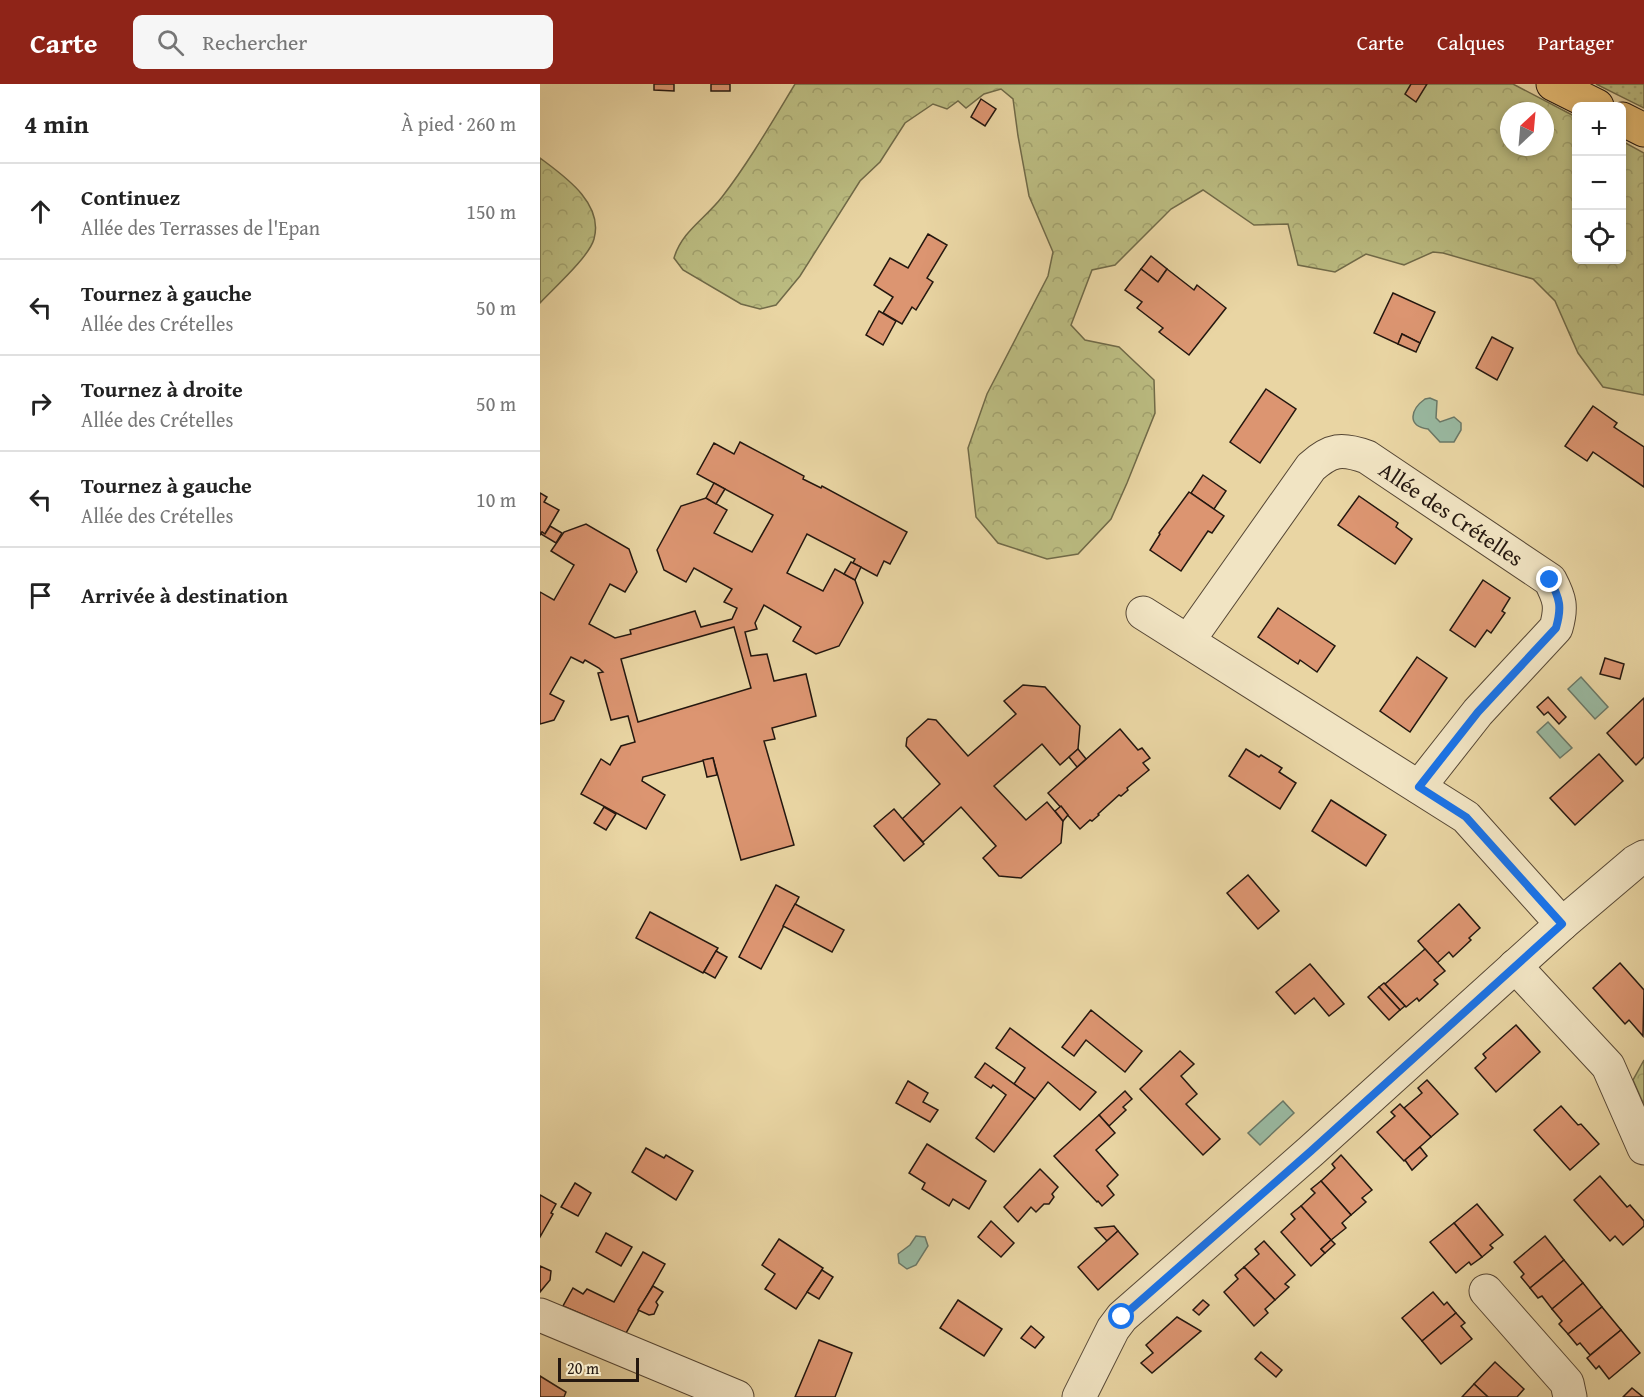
<!DOCTYPE html>
<html lang="fr">
<head>
<meta charset="utf-8">
<style>
	body { margin:0; font-family:"Gentium Book Plus",serif; background:#f6f6f6; color:#222 }
	.controls { position:absolute; right:18px; top:18px; display:grid; overflow:hidden; border-radius:9px; box-shadow:0 3px 9px #0003 }
	.controls button { width:54px; height:54px; display:grid; place-items:center; padding:0; border:0; border-bottom:2px solid #e0e0e0; background:#fff; color:#222; font:30px sans-serif }
	.compass { position:absolute; left:960px; top:18px; width:54px; height:54px; border-radius:50%; background:#fff; box-shadow:0 3px 9px #0003; rotate:26deg }
	.scale { position:absolute; left:18px; bottom:15px; width:81px; box-sizing:border-box; padding-left:6px; border:3px solid #24170f; border-top:0; font-size:16px; line-height:21px; white-space:nowrap; color:#24170f; -webkit-text-stroke:4px #f1e4c3; paint-order:stroke }
	.stop { position:absolute; width:18px; height:18px; margin:-14px; border:4px solid #1a73e8; border-radius:50%; background:#fff }
	.stop.end { background:#1a73e8; border-color:#fff; box-shadow:0 2px 6px #0008 }
	.list { margin:0; padding:0; list-style:none }
	h2 { display:flex; justify-content:space-between; align-items:center; height:78px; margin:0; padding:0 24px; font-size:26px }
	h2 small { font-size:20px; font-weight:400; color:#767676 }
	.list li { display:grid; grid-template-columns:39px 1fr auto; gap:18px; align-items:center; box-sizing:border-box; height:96px; padding:0 24px; border-top:2px solid #e0e0e0 }
	.list b { display:block; font-size:22px; white-space:nowrap }
	.list p { margin:0; font-size:20px; white-space:nowrap; color:#767676 }
	.list em { font-size:20px; font-style:normal; color:#767676 }
	.icon { flex:none; width:33px; height:33px; fill:none; stroke:currentColor; stroke-width:2; stroke-linecap:round; stroke-linejoin:round }
	.map { position:relative; flex:none; width:1104px; height:1313px; overflow:hidden }
	header { display:flex; align-items:center; gap:36px; box-sizing:border-box; height:84px; padding:0 30px; background:#8f2418; color:#fff }
	header strong { font-size:28px }
	nav { display:flex; gap:33px; margin-inline-start:auto; font-size:21px }
	.search { width:420px; height:54px; background:#f6f6f6; display:flex; align-items:center; gap:15px; box-sizing:border-box; padding:0 21px; border-radius:9px; color:#767676; font-size:22px }
	main { display:flex }
	aside { flex:1; background:#fff }
	.map>svg:first-child { display:block }
	.forest { fill:url(#forest-crowns); stroke:#706a48; stroke-width:1.5; fill-rule:evenodd }
	.park { fill:url(#park-dots); stroke:#706a48; stroke-width:1.5 }
	.water { fill:#99b9a1; stroke:#6a7867; stroke-width:1.5 }
	.building { fill:#dc9571; stroke:#24170f; stroke-width:1.5; fill-rule:evenodd }
	.lines { fill:none; stroke-linecap:round; stroke-linejoin:round }
	.minor-casing { stroke:#554634; stroke-width:35 }
	.major-casing { stroke:#24170f; stroke-width:35 }
	.minor { stroke:#f1e4c3; stroke-width:33 }
	.major { stroke:#e4ba72; stroke-width:33 }
	.route { stroke:#1a73e8; stroke-width:8 }
	.labels { text-anchor:middle; stroke-width:6; stroke-linejoin:round; paint-order:stroke }
	.street-label { font-size:22px; fill:#24170f; stroke:#f1e4c3 }
</style>
</head>
<body>
<header>
<strong>Carte</strong>
<div class="search"><svg class="icon" aria-label="search" viewBox="0 0 24 24"><circle cx="10" cy="10" r="6"/><path d="M15 15l6 6"/></svg>Rechercher</div>
<nav><a>Carte</a><a>Calques</a><a>Partager</a></nav>
</header>
<main>
<aside>
<h2>4 min<small>À pied · 260 m</small></h2>
<ul class="list">
<li><svg class="icon" aria-label="ahead" viewBox="0 0 24 24"><path d="M12 20V5M6 11l6-6 6 6"/></svg><div><b>Continuez</b><p>Allée des Terrasses de l'Epan</p></div><em>150 m</em></li>
<li><svg class="icon" aria-label="left" viewBox="0 0 24 24"><path d="M17 20v-9H6M10 6l-5 5 5 5"/></svg><div><b>Tournez à gauche</b><p>Allée des Crételles</p></div><em>50 m</em></li>
<li><svg class="icon" aria-label="right" viewBox="0 0 24 24"><path d="M7 20v-9h11M14 6l5 5-5 5"/></svg><div><b>Tournez à droite</b><p>Allée des Crételles</p></div><em>50 m</em></li>
<li><svg class="icon" aria-label="left" viewBox="0 0 24 24"><path d="M17 20v-9H6M10 6l-5 5 5 5"/></svg><div><b>Tournez à gauche</b><p>Allée des Crételles</p></div><em>10 m</em></li>
<li><svg class="icon" aria-label="arrive" viewBox="0 0 24 24"><path d="M6 21V4h12l-3 4 3 4H6"/></svg><div><b>Arrivée à destination</b></div></li>
</ul>
</aside>
<div class="map">
<svg width="1104" height="1313" viewBox="0 0 1104 1313">
	<defs>
		<pattern id="forest-crowns" width="20" height="18" patternUnits="userSpaceOnUse" patternTransform="scale(1.5)"><rect width="20" height="18" fill="#bbbc81"/><path d="M2 6a3 3 0 1 1 6 0M12 15a3 3 0 1 1 6 0" fill="none" stroke="#a1a16e"/></pattern>
		<pattern id="park-dots" width="8" height="8" patternUnits="userSpaceOnUse" patternTransform="scale(1.5)"><rect width="8" height="8" fill="#bbbc81"/><path d="M2 2h.1M6 6h.1" fill="none" stroke="#a1a16e" stroke-width="1.8" stroke-linecap="round"/></pattern>
	</defs>
	<rect width="100%" height="100%" fill="#e9d5a3"/>
	<filter id="stains"><feTurbulence type="fractalNoise" baseFrequency=".00333" numOctaves="4"/><feColorMatrix values="0 0 0 0 .2 0 0 0 0 .09 0 0 0 0 .02 0 0 0 .5 -.17"/></filter>
	<radialGradient id="worn" r=".72"><stop offset=".6" stop-color="#630" stop-opacity="0"/><stop offset="1" stop-color="#630" stop-opacity=".3"/></radialGradient>
	<g class="forest">
		<path d="M255,0H973L1036,33V176H1082V57L1104,69V311L1063,303L1038,269L1015,217L993,195L903,169L893,168L864,181L826,170L795,188L758,181L748,140L714,141L663,106L631,125L575,181L552,186L531,241L545,256L579,263L614,296L615,329L587,399L571,435L538,470L507,475L458,459L436,433L428,364L447,310L508,192L513,168L489,112L478,52L473,15L461,5L444,10L426,24L418,17L407,25L393,20L365,39L340,78L320,97L260,192L236,221L220,225L201,220L143,186L134,174C142,147 165,135 182,113C209,78 232,38 255,0ZM969,27H1005V63H969Z"/>
		<path d="M0,74C24,92 64,119 54,155C49,173 14,204 0,219Z"/>
		<polygon points="1104,976 1104,1021 1093,996"/>
	</g>
	<polygon class="park" points="1056,0 1104,0 1104,24"/>
	<g class="water">
		<path d="M885,315L890,314L897,317L896,334L900,338L914,333L921,339V346L914,358H900L888,345C866,342 871,325 885,315Z"/>
		<polygon points="1041,593 1068,623 1055,635 1028,605"/>
		<polygon points="1008,638 1032,664 1020,674 997,648"/>
		<polygon points="743,1017 754,1029 720,1061 708,1049"/>
		<polygon points="376,1152 385,1153 388,1162 376,1181 367,1185 359,1179 358,1170 370,1161"/>
	</g>
	<g class="building">
		<polygon points="114,0 134,0 134,7 114,6"/>
		<rect x="171" y="0" width="19" height="7"/>
		<polygon points="871,0 887,0 876,18 865,10"/>
		<polygon points="441,15 456,25 445,42 431,33"/>
		<polygon points="388,150 407,161 387,194 393,198 376,226 372,223 362,240 343,229 353,213 334,201 350,174 368,184"/>
		<polygon points="611,172 627,185 618,198 601,185"/>
		<polygon points="601,185 618,198 627,185 654,206 657,201 686,224 649,271 619,248 623,244 597,224 602,218 585,206"/>
		<polygon points="853,209 895,228 880,259 862,250 858,260 834,249"/>
		<polygon points="339,227 356,237 343,261 326,251"/>
		<polygon points="862,250 880,259 876,268 858,260"/>
		<polygon points="952,253 973,264 957,296 936,284"/>
		<polygon points="726,305 756,325 720,379 690,358"/>
		<polygon points="1053,322 1077,339 1074,343 1104,363 1104,403 1053,368 1047,377 1025,362"/>
		<path d="M200,358L264,392L263,395L281,404L282,402L367,448L350,480L344,477L337,492L313,479L315,475L267,450L247,489L283,507L295,485L315,496L323,519L299,562L276,570L253,557L261,543L224,521L215,539L217,545L205,548L211,572L227,570L234,597L266,590L276,632L232,644L235,655L224,657L254,761L201,776L173,674L103,693L102,697L125,711L106,745L41,710L61,675L70,681L81,662L95,658L88,632L71,636L58,589L63,588L59,584L45,576L43,579L31,573L10,610L24,617L14,636L0,640V508L14,516L34,481L11,467L24,448L46,440L89,465L97,488L85,508L70,500L49,540L75,554L91,550L90,546L155,527L161,543L192,535L197,524L184,518L192,505L154,484L146,498L124,486L117,466L141,422L166,414L187,426L174,449L212,468L233,431L157,390L174,359L194,370ZM194,543L211,604L98,638L81,575Z"/>
		<polygon points="663,391 686,407 674,425 651,409"/>
		<polygon points="174,399 185,405 176,420 166,414"/>
		<polygon points="649,408 684,432 672,449 668,447 641,487 610,466 620,450 619,449"/>
		<polygon points="0,409 7,413 4,418 19,426 5,450 2,448 0,451"/>
		<polygon points="819,412 858,439 856,443 872,455 855,480 798,441"/>
		<polygon points="10,442 22,449 16,459 1,450 2,448 5,450"/>
		<polygon points="311,478 321,483 315,496 304,490"/>
		<polygon points="943,496 970,514 962,527 965,529 951,549 947,546 935,563 910,546"/>
		<polygon points="738,524 795,562 777,588 760,576 758,580 718,553"/>
		<polygon points="877,573 907,594 870,648 840,627"/>
		<polygon points="1065,574 1084,580 1080,595 1060,590"/>
		<polygon points="483,601 505,603 540,642 538,665 520,681 502,660 454,702 486,736 507,718 523,737 521,759 481,794 459,792 443,774 456,762 421,723 383,758 362,735 400,700 366,662 367,654 388,635 396,636 428,672 476,630 464,617"/>
		<polygon points="1008,613 1026,633 1019,640 1008,628 1004,631 997,623"/>
		<polygon points="1104,614 1104,673 1096,681 1067,649"/>
		<polygon points="580,645 598,666 602,664 610,674 603,679 609,686 587,704 588,706 581,712 579,711 558,730 559,731 552,737 550,736 540,745 508,709"/>
		<polygon points="538,665 546,675 537,683 529,673"/>
		<polygon points="706,665 719,673 721,671 742,684 739,688 756,699 740,725 689,692"/>
		<polygon points="1059,670 1083,697 1035,741 1010,714"/>
		<polygon points="173,674 177,691 167,693 163,676"/>
		<polygon points="791,716 846,751 826,782 772,747"/>
		<polygon points="521,722 528,731 523,737 515,727"/>
		<polygon points="64,723 76,730 66,746 54,739"/>
		<polygon points="354,725 384,760 364,777 334,742"/>
		<polygon points="708,791 739,827 718,845 687,809"/>
		<polygon points="236,801 259,813 221,885 199,873"/>
		<polygon points="255,820 304,846 292,868 243,842"/>
		<polygon points="919,820 940,844 929,854 931,856 913,873 909,868 897,879 878,857"/>
		<polygon points="110,828 178,864 163,889 96,854"/>
		<polygon points="885,865 905,887 894,896 898,900 879,917 877,914 866,923 845,900"/>
		<polygon points="176,867 187,873 175,894 164,888"/>
		<polygon points="1080,879 1104,906 1103,952 1089,936 1085,940 1053,904"/>
		<polygon points="770,880 804,920 789,932 774,914 755,930 736,908"/>
		<polygon points="844,899 865,922 860,926 839,903"/>
		<polygon points="839,903 860,926 849,936 828,913"/>
		<polygon points="551,926 602,967 585,988 546,956 534,972 522,963"/>
		<polygon points="976,941 1000,968 956,1008 935,984 946,974 943,970"/>
		<polygon points="470,944 556,1008 540,1026 508,998 495,1015 474,1000 485,984 456,964"/>
		<polygon points="640,967 654,980 641,992 657,1010 646,1020 680,1055 663,1071 600,1005"/>
		<polygon points="445,979 495,1015 454,1068 436,1054 466,1011 453,1001 451,1004 435,993"/>
		<polygon points="887,996 918,1030 891,1053 864,1024 882,1009 878,1004"/>
		<polygon points="368,997 388,1009 383,1018 398,1026 390,1038 356,1019"/>
		<polygon points="585,1007 592,1015 583,1023 586,1026 569,1042 559,1031"/>
		<polygon points="860,1020 891,1053 864,1077 837,1048 855,1032 851,1028"/>
		<polygon points="1021,1022 1038,1041 1041,1040 1059,1060 1030,1086 994,1046"/>
		<polygon points="559,1031 575,1049 556,1066 578,1091 567,1102 574,1111 562,1122 558,1117 557,1118 514,1072"/>
		<polygon points="387,1060 446,1097 429,1125 413,1115 409,1122 382,1105 385,1099 369,1089"/>
		<polygon points="880,1063 887,1072 872,1086 865,1076"/>
		<polygon points="106,1064 124,1074 126,1071 153,1087 136,1116 92,1088"/>
		<polygon points="801,1071 832,1106 822,1114 826,1118 811,1131 781,1097 795,1084 792,1080"/>
		<polygon points="500,1085 518,1103 512,1110 514,1113 509,1120 504,1120 496,1128 491,1123 478,1138 464,1123"/>
		<polygon points="1060,1092 1087,1123 1090,1121 1104,1137 1104,1142 1083,1161 1075,1152 1070,1157 1034,1116"/>
		<polygon points="781,1097 811,1131 802,1139 806,1144 791,1156 761,1122 775,1109 771,1105"/>
		<polygon points="35,1099 51,1109 38,1132 21,1123"/>
		<polygon points="0,1111 16,1120 11,1129 13,1130 0,1153"/>
		<polygon points="937,1120 963,1151 950,1161 953,1164 942,1173 914,1139"/>
		<polygon points="761,1122 791,1156 781,1165 785,1169 771,1182 741,1148 755,1135 751,1130"/>
		<polygon points="451,1137 474,1159 461,1173 438,1153"/>
		<polygon points="914,1139 942,1173 931,1181 929,1178 916,1189 890,1158"/>
		<polygon points="574,1142 578,1147 567,1157 555,1144"/>
		<polygon points="578,1147 598,1170 558,1206 538,1183"/>
		<polygon points="66,1149 92,1163 81,1182 56,1168"/>
		<polygon points="1005,1152 1024,1176 990,1204 981,1193 984,1190 974,1178"/>
		<polygon points="239,1155 283,1184 256,1225 225,1205 235,1190 222,1181"/>
		<polygon points="791,1156 795,1160 785,1169 781,1165"/>
		<polygon points="724,1157 755,1191 745,1200 749,1203 735,1216 704,1183 719,1170 715,1165"/>
		<polygon points="103,1168 125,1180 86,1249 23,1222 33,1204 43,1210 47,1205 74,1218"/>
		<polygon points="1024,1176 1043,1199 1012,1225 1002,1212 998,1214 990,1204"/>
		<polygon points="0,1182 11,1187 10,1196 0,1208"/>
		<polygon points="704,1183 735,1216 725,1225 728,1229 714,1242 684,1208 698,1195 695,1191"/>
		<polygon points="282,1186 293,1193 279,1215 267,1208"/>
		<polygon points="1043,1199 1062,1223 1028,1250 1019,1240 1022,1237 1012,1225"/>
		<polygon points="113,1202 123,1208 116,1218 118,1221 114,1230 109,1231 98,1226"/>
		<polygon points="893,1208 904,1221 907,1218 916,1229 882,1257 862,1234"/>
		<polygon points="418,1216 462,1245 444,1272 400,1244"/>
		<polygon points="663,1216 669,1221 659,1231 653,1226"/>
		<polygon points="1062,1223 1081,1246 1050,1271 1040,1259 1037,1261 1028,1250"/>
		<polygon points="916,1229 925,1239 921,1242 932,1255 901,1280 882,1257"/>
		<polygon points="637,1233 661,1247 612,1289 601,1279 613,1269 606,1261"/>
		<polygon points="491,1242 504,1253 495,1264 481,1254"/>
		<polygon points="1081,1246 1100,1269 1069,1295 1059,1282 1056,1285 1047,1274"/>
		<polygon points="279,1256 312,1269 295,1313 255,1313"/>
		<polygon points="721,1268 742,1286 736,1293 715,1275"/>
		<polygon points="955,1278 984,1305 977,1313 948,1313 934,1300"/>
		<polygon points="0,1292 26,1308 24,1313 0,1313"/>
		<polygon points="934,1300 948,1313 922,1313"/>
		<polygon points="1092,1304 1103,1313 1083,1313"/>
	</g>
	<g class="lines">
		<defs>
			<g id="minor">
				<polyline points="603,529 926,733 1022,840"/>
				<path id="s1" d="M648,557L771,383C791,365 802,364 827,373L1010,496C1020,515 1022,523 1016,544L938,628L879,703"/>
				<polyline points="975,882 1068,982 1104,1064"/>
				<polyline points="946,1207 1027,1299 1030,1313"/>
				<polyline points="0,1231 197,1313"/>
				<polyline points="539,1313 573,1245 582,1233 771,1067 1022,840 1095,778 1104,773"/>
			</g>
			<g id="major">
				<polyline points="1013,0 1057,22"/>
				<polyline points="1082,35 1104,46"/>
			</g>
		</defs>
		<use href="#minor" class="minor-casing"/>
		<use href="#major" class="major-casing"/>
		<use href="#minor" class="minor"/>
		<use href="#major" class="major"/>
	</g>
	<g class="lines">
		<path class="route" d="M582,1233L771,1067L1022,840L926,733L879,703L938,628L1016,544C1022,523 1020,515 1010,496"/>
	</g>
	<g class="labels">
		<g class="street-label">
			<text dy="8" stroke="none"><textPath href="#s1" startOffset="376">Allée des Crételles</textPath></text>
		</g>
	</g>
	<rect width="100%" height="100%" filter="url(#stains)"/>
	<rect width="100%" height="100%" fill="url(#worn)"/>
</svg>
<div class="controls">
<button>+</button>
<button>−</button>
<button><svg class="icon" aria-label="locate" viewBox="0 0 24 24"><circle cx="12" cy="12" r="6"/><path d="M12 2v4M12 18v4M2 12h4M18 12h4"/></svg></button>
</div>
<svg class="compass" viewBox="-18 -18 36 36"><path d="M0-13l5 13h-10z" fill="#e53935"/><path d="M0 13l5-13h-10z" fill="#767676"/></svg>
<div class="scale">20 m</div>
<div class="stop" style="left:582px;top:1233px"></div>
<div class="stop end" style="left:1010px;top:496px"></div>
</div>
</main>
</body>
</html>
